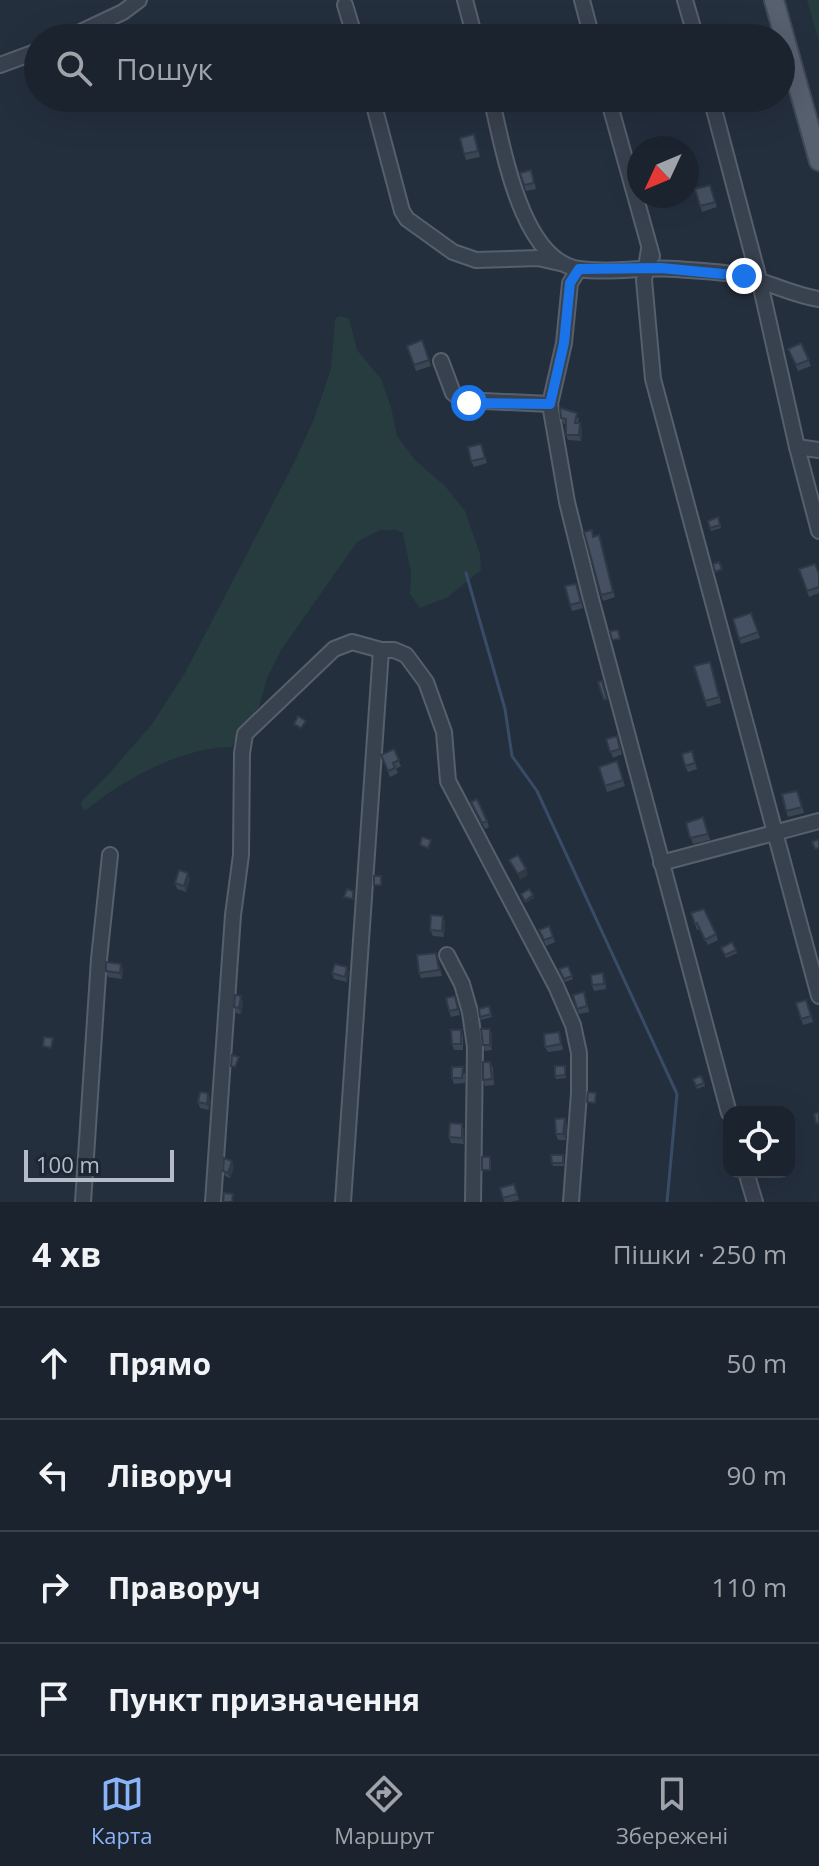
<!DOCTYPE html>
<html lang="uk">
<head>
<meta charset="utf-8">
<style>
	body { margin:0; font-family:"Open Sans",sans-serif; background:#242b36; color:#f1f3f6 }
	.controls { position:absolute; right:24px; bottom:24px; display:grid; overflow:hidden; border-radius:16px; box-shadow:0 8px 32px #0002 }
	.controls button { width:72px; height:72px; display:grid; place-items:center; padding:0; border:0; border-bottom:2px solid #39404a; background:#1b232e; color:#f1f3f6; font:40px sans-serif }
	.compass { position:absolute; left:627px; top:136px; width:72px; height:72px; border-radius:50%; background:#1b232e; box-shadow:0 8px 32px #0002; rotate:226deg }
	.scale { position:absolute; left:24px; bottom:20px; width:150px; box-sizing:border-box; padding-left:8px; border:4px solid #b4bcc9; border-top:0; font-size:22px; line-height:28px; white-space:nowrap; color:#b4bcc9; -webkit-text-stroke:6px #1d2633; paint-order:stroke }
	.stop { position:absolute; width:24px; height:24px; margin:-18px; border:6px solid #1a73e8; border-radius:50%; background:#fff }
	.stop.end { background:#1a73e8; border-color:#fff; box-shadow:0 2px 8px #0008 }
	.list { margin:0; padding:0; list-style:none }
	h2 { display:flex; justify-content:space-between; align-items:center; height:104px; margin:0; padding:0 32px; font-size:34px }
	h2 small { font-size:26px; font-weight:400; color:#a0a4aa }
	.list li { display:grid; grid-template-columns:52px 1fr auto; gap:24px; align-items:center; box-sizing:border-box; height:112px; padding:0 32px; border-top:2px solid #39404a }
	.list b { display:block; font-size:30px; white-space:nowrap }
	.list em { font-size:26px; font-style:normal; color:#a0a4aa }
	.icon { flex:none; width:44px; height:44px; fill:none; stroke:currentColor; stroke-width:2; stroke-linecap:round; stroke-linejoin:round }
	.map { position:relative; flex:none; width:819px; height:1202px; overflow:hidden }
	.search { position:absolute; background:#1b232e; box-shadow:0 8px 32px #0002; left:24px; right:24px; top:24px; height:88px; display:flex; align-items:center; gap:20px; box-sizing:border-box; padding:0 28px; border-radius:44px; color:#a0a4aa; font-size:30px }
	.sheet { height:552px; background:#1b232e }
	nav { display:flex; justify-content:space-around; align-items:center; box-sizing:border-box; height:112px; border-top:2px solid #39404a; background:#1b232e; font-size:22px; color:#a0a4aa }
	nav a { display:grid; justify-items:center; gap:4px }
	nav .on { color:#8ab4f8 }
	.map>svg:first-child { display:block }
	.green { fill:#263c3f }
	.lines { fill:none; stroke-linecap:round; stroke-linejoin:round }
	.stream { stroke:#394c67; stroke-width:3 }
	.minor-casing { stroke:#565f6c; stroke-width:18 }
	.major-casing { stroke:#414a57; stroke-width:22 }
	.minor { stroke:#38414e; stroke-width:14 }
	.major { stroke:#56606e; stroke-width:18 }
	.wall { fill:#3b4654 }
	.shaded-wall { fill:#303945 }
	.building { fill:#455162; stroke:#303945; stroke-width:2 }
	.route { stroke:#1a73e8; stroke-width:10 }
</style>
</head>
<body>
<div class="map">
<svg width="819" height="1202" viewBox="0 0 819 1202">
	<rect width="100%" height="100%" fill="#242f3e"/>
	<g class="green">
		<polygon points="807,0 819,0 819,42"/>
		<path d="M340,316L349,319L357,350L381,379L391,407L397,436L415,460L445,486L465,511L480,554L481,570L448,597L420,608L410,594L411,572L403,533L396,530H380L357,542L281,650L267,678L259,707L239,732L232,747C185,746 122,780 86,810L83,809L81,802L107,776L152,724L186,671L293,465L314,419L331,369L335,319Z"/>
	</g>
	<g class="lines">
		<polyline class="stream" points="466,573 505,709 512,756 537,791 677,1094 667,1202"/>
		<defs>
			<g id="minor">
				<polyline points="465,0 475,38"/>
				<polyline points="582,0 592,38"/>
				<polyline points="685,0 696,38"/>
				<polyline points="345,5 355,38"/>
				<polyline points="68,38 123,12 139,0"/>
				<polyline points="0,65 38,51"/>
				<polyline points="372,98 402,211 407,219 453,252 476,260 538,258 560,263"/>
				<path d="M491,98C503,145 520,260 579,269C611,274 644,266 676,269C698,271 722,271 743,276C769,282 792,295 819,299"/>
				<polyline points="608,98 652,256"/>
				<polyline points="711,98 760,283 797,447 819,531"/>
				<polyline points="649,249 644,280 653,379 819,996"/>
				<polyline points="579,269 570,283 564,343 550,404 567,502 590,595 729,1113"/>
				<polyline points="441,361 453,393 462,400 550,404"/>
				<polyline points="797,447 819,450"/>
				<polyline points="661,863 819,821"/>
				<polyline points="447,955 462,984 470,1012 475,1047 473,1202"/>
				<polyline points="746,1172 755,1202"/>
				<polyline points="83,1202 99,959 110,855"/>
				<polyline points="213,1202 233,915 241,855 242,753 245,734 334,649 352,642 381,650"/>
				<polyline points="343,1202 381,650 394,650 406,655 426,682 444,732 448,781 556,986 573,1025 579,1053 579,1093 571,1202"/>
			</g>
			<polyline id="major" points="774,0 819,161"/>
		</defs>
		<use href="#minor" class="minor-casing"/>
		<use href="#major" class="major-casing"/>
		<use href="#minor" class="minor"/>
		<use href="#major" class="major"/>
	</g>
	<g class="wall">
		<polygon points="476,140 480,157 466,160 464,154"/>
		<polygon points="520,173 533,176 536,189 526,191"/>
		<polygon points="710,185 717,207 702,212 695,189"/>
		<polygon points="422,340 431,366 416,371 407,346"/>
		<polygon points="801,343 811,366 798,371 788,349"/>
		<polygon points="561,418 579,418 578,423 580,423 582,429 581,441 568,440 566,435 566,424 564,424"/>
		<polygon points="483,449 487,463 474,467 471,461"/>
		<polygon points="718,517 721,528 711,531 708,521"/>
		<polygon points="594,536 601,541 615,597 603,601 601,595"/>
		<polygon points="799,569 819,574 819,593 809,597"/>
		<polygon points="576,584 583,608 572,611 570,605"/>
		<polygon points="751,613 760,638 741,644 739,639"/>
		<polygon points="694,666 712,667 721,703 707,707"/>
		<polygon points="617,736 622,754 613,758 606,739"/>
		<polygon points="394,749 401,766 396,769 398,773 390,777 381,755"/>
		<polygon points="692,751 697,769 688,772 685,766"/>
		<polygon points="617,761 625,786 607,792 599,767"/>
		<polygon points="799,796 804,813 788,817 786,811"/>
		<polygon points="471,802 487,821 489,827 485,829"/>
		<polygon points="703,817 710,840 693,844 686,823"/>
		<polygon points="190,879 186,892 177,889 175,883"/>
		<polygon points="691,913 716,934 718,940 708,945 699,929 697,930"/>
		<polygon points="445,921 444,937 433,936 430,930"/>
		<polygon points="549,926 555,942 546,946 539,930"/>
		<polygon points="732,942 737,953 726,958 721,948"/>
		<polygon points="436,953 442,976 421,978 419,973"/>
		<polygon points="121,964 123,970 122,979 108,977 106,971"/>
		<polygon points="568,966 573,979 565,982 559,969"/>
		<polygon points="349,972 347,982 334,979 332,973"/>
		<polygon points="605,979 606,989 594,991 592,985"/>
		<polygon points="455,996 460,1015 451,1017 449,1011"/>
		<polygon points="586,998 589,1012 579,1014 577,1009"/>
		<polygon points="806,1000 813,1022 803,1025 796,1003"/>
		<polygon points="243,1002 241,1014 236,1013 234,1007"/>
		<polygon points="489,1006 492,1017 481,1020 480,1017"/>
		<polygon points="490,1029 492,1035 492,1050 485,1051 483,1045"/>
		<polygon points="461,1030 463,1036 463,1050 454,1050 452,1044"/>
		<polygon points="559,1032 563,1050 548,1052 545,1047"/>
		<polygon points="490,1062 493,1068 494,1085 485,1086 483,1080"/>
		<polygon points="565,1066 566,1078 556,1079 555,1076"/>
		<polygon points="465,1073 465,1083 454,1084 452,1078"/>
		<polygon points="701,1076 705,1086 697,1089 693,1079"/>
		<polygon points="208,1093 210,1099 209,1110 200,1108 198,1102"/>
		<polygon points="567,1124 566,1140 558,1140 556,1134"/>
		<polygon points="464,1130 464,1144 451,1143 449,1137"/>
		<polygon points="564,1158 564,1166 553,1166 552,1163"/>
		<polygon points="234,1167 230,1178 225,1176 223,1171"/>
		<polygon points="514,1184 519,1200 511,1202 504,1202 500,1188"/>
	</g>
	<g class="shaded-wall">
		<polygon points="580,423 582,429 581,441 579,435"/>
		<polygon points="526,869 528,875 520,880 518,874"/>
		<polygon points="188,873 190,879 186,892 184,886"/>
		<polygon points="533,895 534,898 526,903 525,901"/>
		<polygon points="443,916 445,921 444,937 442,931"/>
		<polygon points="121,964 123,970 122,979 120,973"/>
		<polygon points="347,967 349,972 347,982 345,977"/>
		<polygon points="241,996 243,1002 241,1014 239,1008"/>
		<polygon points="490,1029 492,1035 492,1050 490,1045"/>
		<polygon points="208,1093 210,1099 209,1110 207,1104"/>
		<polygon points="565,1118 567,1124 566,1140 563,1134"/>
		<polygon points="462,1124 464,1130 464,1144 462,1138"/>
		<polygon points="232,1161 234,1167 230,1178 228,1173"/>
	</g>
	<g class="building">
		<polygon points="714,28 716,38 702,38 701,35 703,31"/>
		<polygon points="474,134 478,151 464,154 460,138"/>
		<polygon points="531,170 534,183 524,185 520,173"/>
		<polygon points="710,185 715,202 700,206 695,189"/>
		<polygon points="422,340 429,360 414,365 407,346"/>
		<polygon points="801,343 809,360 796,365 788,349"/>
		<polygon points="560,408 577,413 575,423 580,423 579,435 566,435 566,419 561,418"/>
		<polygon points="481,444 485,458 471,461 468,447"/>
		<polygon points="718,517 720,525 710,528 708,521"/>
		<polygon points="592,530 593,537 599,535 613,592 601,595 584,532"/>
		<polygon points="719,562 722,569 715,572 713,564"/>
		<polygon points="815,564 819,574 819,587 807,591 799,569"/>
		<polygon points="576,584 581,602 570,605 565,586"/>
		<polygon points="751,613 758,632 739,639 733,619"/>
		<polygon points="618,630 620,639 612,640 610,631"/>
		<polygon points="710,662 719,697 705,701 694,666"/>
		<polygon points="602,681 607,699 604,700 598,682"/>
		<polygon points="298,716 306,721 301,728 294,724"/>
		<polygon points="617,736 620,749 610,752 606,739"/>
		<polygon points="394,749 399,760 393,763 395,768 388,771 381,755"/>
		<polygon points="692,751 695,763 685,766 682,754"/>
		<polygon points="617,761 623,780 605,786 599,767"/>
		<polygon points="797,791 802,807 786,811 782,794"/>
		<polygon points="477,799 487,821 482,823 471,802"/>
		<polygon points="703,817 708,834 690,838 686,823"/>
		<polygon points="422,837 431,840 428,848 420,845"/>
		<polygon points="819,839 819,848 815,849 812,842"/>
		<polygon points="518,855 526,869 518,874 509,860"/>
		<polygon points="179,870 188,873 184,886 175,883"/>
		<rect x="374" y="876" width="7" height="9"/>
		<polygon points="347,889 353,891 353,899 344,897"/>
		<polygon points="529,889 533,895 525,901 521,894"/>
		<polygon points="704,909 716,934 705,940 697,923 695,924 691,913"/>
		<polygon points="431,915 443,916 442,931 430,930"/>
		<polygon points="549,926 553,937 544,940 539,930"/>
		<polygon points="732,942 736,950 725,955 721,948"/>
		<polygon points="436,953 439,970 419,973 417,955"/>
		<polygon points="106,962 121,964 120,973 106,971"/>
		<polygon points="335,964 347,967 345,977 332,973"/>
		<polygon points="568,966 572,976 564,979 559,969"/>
		<polygon points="603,973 604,984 592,985 591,975"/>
		<polygon points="584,992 587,1006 577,1009 573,995"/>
		<polygon points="235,995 241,996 239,1008 234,1007"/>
		<polygon points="455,996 458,1009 449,1011 446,998"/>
		<polygon points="806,1000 811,1016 801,1019 796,1003"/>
		<polygon points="489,1006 491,1014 480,1017 479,1009"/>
		<polygon points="481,1029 490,1029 490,1045 483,1045"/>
		<polygon points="451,1030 461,1030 461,1044 452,1044"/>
		<polygon points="559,1032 561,1044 545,1047 544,1034"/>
		<polygon points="44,1037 53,1038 51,1048 43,1046"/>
		<polygon points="232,1055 239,1057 235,1067 231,1066"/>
		<polygon points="483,1062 490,1062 492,1079 483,1080"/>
		<polygon points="555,1066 565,1066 565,1075 555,1076"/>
		<polygon points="452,1067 463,1067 462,1078 452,1078"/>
		<polygon points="701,1076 704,1083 696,1086 693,1079"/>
		<polygon points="200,1092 208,1093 207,1104 198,1102"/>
		<polygon points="588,1092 596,1093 595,1103 587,1102"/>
		<polygon points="819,1112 819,1123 816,1124 814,1114"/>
		<polygon points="565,1118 563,1134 556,1134 555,1119"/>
		<polygon points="450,1123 462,1124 462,1138 449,1137"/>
		<polygon points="551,1155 563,1155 563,1163 552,1163"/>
		<rect x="482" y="1157" width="8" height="13"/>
		<polygon points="224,1158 232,1161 228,1173 223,1171"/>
		<polygon points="514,1184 517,1194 503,1198 500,1188"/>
		<polygon points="224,1193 233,1194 232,1202 223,1202"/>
	</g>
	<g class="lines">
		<polyline class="route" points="469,403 550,404 564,343 570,283 579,269 661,268 744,276"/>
	</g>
</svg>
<div class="controls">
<button><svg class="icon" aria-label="locate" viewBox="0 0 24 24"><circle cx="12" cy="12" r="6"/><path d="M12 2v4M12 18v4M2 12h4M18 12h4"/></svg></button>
</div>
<svg class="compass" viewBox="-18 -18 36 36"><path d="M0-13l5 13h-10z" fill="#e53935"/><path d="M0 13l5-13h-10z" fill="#a0a4aa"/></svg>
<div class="scale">100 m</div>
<div class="stop" style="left:469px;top:403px"></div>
<div class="stop end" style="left:744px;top:276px"></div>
<div class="search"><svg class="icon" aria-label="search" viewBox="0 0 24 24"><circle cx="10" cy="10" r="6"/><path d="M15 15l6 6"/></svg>Пошук</div>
</div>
<section class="sheet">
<h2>4 хв<small>Пішки · 250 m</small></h2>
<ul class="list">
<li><svg class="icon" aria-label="ahead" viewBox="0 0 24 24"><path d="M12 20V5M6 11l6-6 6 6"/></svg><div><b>Прямо</b></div><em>50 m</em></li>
<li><svg class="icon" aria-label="left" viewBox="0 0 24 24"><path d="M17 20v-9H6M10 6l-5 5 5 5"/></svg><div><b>Ліворуч</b></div><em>90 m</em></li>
<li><svg class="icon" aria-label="right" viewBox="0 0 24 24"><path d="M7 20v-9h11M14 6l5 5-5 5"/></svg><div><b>Праворуч</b></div><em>110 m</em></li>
<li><svg class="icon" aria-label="arrive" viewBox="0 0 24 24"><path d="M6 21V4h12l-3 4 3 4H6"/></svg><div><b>Пункт призначення</b></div></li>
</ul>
</section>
<nav>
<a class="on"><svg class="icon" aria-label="map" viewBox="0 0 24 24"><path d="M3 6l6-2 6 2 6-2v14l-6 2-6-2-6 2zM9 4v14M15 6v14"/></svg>Карта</a>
<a><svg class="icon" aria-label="directions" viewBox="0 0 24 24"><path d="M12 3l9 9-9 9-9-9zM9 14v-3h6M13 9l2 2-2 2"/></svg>Маршрут</a>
<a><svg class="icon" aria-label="saved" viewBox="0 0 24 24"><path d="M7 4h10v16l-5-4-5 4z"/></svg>Збережені</a>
</nav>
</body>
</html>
